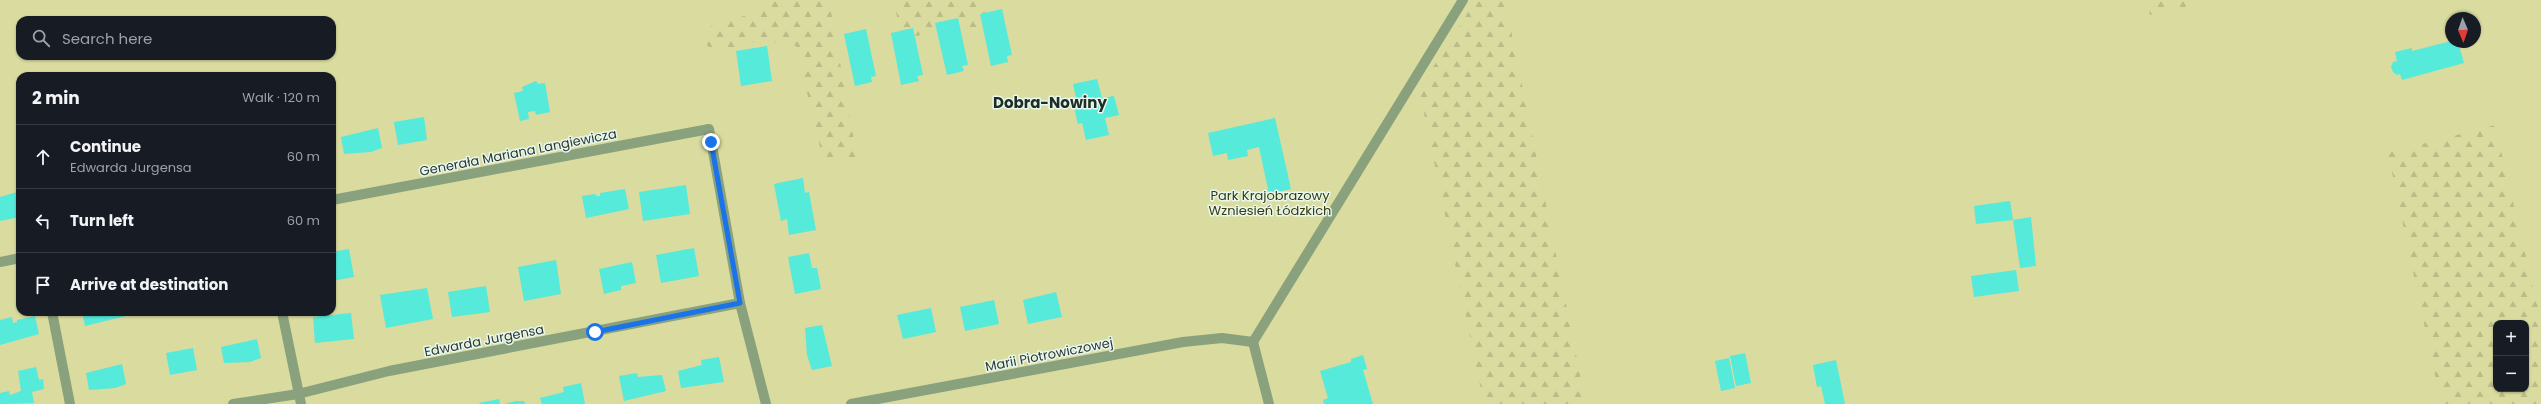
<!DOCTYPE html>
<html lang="en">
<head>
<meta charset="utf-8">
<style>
	body { margin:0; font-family:Poppins,sans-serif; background:#242831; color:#f1f3f6 }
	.controls { position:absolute; right:12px; bottom:12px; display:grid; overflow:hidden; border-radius:8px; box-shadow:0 1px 3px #0004 }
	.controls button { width:36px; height:36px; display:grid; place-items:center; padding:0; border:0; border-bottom:1px solid #363941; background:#171b24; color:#f1f3f6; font:20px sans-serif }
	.compass { position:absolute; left:2445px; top:12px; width:36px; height:36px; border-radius:50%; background:#171b24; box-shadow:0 1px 3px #0004; rotate:178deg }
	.stop { position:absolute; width:12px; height:12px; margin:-9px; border:3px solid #1a73e8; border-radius:50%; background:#fff }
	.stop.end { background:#1a73e8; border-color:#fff; box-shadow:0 1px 4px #0008 }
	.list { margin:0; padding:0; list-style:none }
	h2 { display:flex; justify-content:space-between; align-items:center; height:52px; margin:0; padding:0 16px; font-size:17px }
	h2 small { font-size:13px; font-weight:400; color:#9ea1a6 }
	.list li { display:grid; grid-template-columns:26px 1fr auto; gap:12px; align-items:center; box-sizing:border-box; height:64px; padding:0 16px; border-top:1px solid #363941 }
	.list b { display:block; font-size:15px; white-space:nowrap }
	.list p { margin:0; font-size:13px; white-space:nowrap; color:#9ea1a6 }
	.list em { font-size:13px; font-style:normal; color:#9ea1a6 }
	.icon { flex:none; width:22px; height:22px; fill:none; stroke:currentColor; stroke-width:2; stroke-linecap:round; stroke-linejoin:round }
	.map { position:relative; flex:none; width:2541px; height:404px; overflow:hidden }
	.search { position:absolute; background:#171b24; box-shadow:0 1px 3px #0004; left:16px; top:16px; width:320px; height:44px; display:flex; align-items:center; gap:10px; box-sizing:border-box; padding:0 14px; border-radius:12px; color:#9ea1a6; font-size:15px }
	.panel { position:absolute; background:#171b24; box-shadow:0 1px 3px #0004; left:16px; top:72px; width:320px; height:244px; border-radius:12px }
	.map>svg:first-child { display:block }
	.green { fill:#d9db9f; fill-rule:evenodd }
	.forest { fill:url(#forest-firs); fill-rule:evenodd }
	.building { fill:#55eada }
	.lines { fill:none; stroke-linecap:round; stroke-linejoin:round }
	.street { stroke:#89a17d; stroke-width:10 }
	.route { stroke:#1a73e8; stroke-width:5 }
	.labels { text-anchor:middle; stroke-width:3; stroke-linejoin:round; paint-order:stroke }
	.street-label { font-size:13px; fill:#303733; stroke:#e7f8ee }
	.park-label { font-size:13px; fill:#39390d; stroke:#e7f8ee }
	.quarter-label { font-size:15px; font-weight:bold; fill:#202d26; stroke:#e7f8ee }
</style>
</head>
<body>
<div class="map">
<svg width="2541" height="404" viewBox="0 0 2541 404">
	<defs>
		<pattern id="forest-firs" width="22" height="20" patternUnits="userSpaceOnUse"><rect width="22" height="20" fill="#d9db9f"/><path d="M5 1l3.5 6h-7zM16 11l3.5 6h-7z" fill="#bbbd89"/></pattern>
	</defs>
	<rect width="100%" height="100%" fill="#daebe1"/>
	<path class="green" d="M0,0H2541V404H0ZM2451,18H2475V42H2451ZM20,20H332V56H20ZM20,76H332V312H20ZM2496,323H2526V389H2496Z"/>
	<g class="forest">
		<polygon points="756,0 829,0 857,158 824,164 796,46 762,40 714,52 704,42 712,25 758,12"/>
		<polygon points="894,0 990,0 995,25 901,38"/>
		<polygon points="1476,0 1505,0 1586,404 1484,404 1419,89"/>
		<polygon points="2146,0 2202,0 2201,3 2150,15"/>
		<path d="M2495,125L2541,321V404H2441L2388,153ZM2496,323H2526V389H2496Z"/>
	</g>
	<g class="building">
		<polygon points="1002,9 1012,55 1007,56 1008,62 991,66 980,14"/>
		<polygon points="958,18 968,65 962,66 964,71 947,75 935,23"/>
		<polygon points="913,28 923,75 917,76 919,81 901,85 891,33"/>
		<polygon points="866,29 876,76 871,77 872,82 855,86 844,34"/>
		<polygon points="2451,41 2458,42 2464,63 2402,80 2400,74 2397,75 2393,72 2391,67 2393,62 2397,61 2395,52 2412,48 2412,51"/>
		<polygon points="767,46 772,81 741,86 736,51"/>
		<polygon points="1097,79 1102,98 1114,96 1119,115 1105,118 1109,135 1086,140 1082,123 1078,124 1073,103 1077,102 1073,84"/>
		<polygon points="536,81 538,84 545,83 550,112 536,115 535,111 528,112 529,119 520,121 514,93 523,91 522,87"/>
		<polygon points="424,117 427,140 398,145 394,122"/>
		<polygon points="1275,118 1291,189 1269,194 1259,147 1247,150 1248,156 1228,160 1227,153 1213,156 1208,133"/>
		<polygon points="378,128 382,148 371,152 344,154 341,137"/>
		<polygon points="803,178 805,193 809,192 816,230 789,235 787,219 781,221 774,184"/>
		<polygon points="686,185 690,214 643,221 639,192"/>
		<polygon points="625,189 629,209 586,218 582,196 595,194 596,196 600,196 600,193"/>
		<polygon points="17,192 20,193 20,217 0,221 0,197"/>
		<polygon points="2010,201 2013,220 1976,224 1974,206"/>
		<polygon points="2031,217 2036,266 2020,268 2013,220"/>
		<polygon points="694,248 699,276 661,283 656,255"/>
		<polygon points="349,249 354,277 332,281 332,252"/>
		<polygon points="809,253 812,268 817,268 821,289 795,294 788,257"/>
		<polygon points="556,260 561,294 524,301 518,267"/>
		<polygon points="632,262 636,283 621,286 621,290 604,294 599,269"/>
		<polygon points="2016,270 2019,291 1974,297 1971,276"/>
		<polygon points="486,286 490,312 452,317 448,292"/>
		<polygon points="427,288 433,319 386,328 380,295"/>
		<polygon points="1056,292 1062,317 1028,324 1023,300"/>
		<polygon points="994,300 999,324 965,331 960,307"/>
		<polygon points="931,308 936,332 903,339 897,315"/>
		<polygon points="82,312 125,312 126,316 85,326"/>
		<polygon points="351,313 354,339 315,343 313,317"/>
		<polygon points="35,316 39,334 0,345 0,320 12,317 13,323 17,322 17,320"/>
		<polygon points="822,325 832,366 812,370 807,355 805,328"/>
		<polygon points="257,339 261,358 250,362 224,363 221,347"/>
		<polygon points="193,348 197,370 170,375 166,353"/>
		<polygon points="1745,353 1751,383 1736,386 1730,356"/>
		<polygon points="1363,355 1367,369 1363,370 1373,404 1324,404 1323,400 1328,398 1320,371 1351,362 1351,359"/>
		<polygon points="719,357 724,382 681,388 678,371 702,365 701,360"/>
		<polygon points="1729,358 1735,388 1721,391 1715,361"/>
		<polygon points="1836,360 1845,404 1825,404 1821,386 1817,387 1813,365"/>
		<polygon points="122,364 126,384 115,388 89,390 86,373"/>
		<polygon points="36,367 39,380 43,379 44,389 32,392 34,403 0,404 0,393 9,391 10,395 21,391 18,371"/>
		<polygon points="637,373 638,377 662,375 666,391 624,401 619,376"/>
		<polygon points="581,383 585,404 542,404 540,398 564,392 563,387"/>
		<polygon points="499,399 500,404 480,404 479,403"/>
		<polygon points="516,401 524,401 525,404 504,404"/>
	</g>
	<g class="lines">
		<g class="street">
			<polyline points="332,200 709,129 740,303 766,404"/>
			<polyline points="0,262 20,258"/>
			<polyline points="52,312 70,404"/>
			<polyline points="282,312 301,404"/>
			<polyline points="1253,342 1463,0"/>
			<polyline points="1253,342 1269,404"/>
			<polyline points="233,404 298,394 389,371 740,303"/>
			<polyline points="851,404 1183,342 1222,338 1253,342"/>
		</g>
	</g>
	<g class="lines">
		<polyline class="route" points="595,332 740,303 711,142"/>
	</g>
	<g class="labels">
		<g class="street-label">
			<text transform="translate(518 152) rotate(-11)" y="5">Generała Mariana Langiewicza</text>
			<text transform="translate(484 340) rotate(-11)" y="5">Edwarda Jurgensa</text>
			<text transform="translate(1049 354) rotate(-11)" y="5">Marii Piotrowiczowej</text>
		</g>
		<g class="park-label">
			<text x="1270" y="200">Park Krajobrazowy<tspan x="1270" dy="15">Wzniesień Łódzkich</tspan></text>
		</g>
		<g class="quarter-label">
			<text x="1050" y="108">Dobra-Nowiny</text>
		</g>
	</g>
</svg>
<div class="controls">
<button>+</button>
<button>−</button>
</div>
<svg class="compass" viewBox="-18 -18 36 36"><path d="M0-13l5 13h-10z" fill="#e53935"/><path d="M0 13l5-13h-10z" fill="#9ea1a6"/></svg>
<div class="stop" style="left:595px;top:332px"></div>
<div class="stop end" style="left:711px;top:142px"></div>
<div class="search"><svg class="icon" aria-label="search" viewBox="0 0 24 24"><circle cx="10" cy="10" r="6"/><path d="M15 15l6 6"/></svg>Search here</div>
<section class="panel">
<h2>2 min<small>Walk · 120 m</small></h2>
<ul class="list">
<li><svg class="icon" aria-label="ahead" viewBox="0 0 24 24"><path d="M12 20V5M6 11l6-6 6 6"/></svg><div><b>Continue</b><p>Edwarda Jurgensa</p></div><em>60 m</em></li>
<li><svg class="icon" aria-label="left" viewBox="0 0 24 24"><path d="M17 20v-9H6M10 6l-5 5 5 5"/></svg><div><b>Turn left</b></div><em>60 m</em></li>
<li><svg class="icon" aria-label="arrive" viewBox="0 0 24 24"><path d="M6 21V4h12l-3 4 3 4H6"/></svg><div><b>Arrive at destination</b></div></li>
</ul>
</section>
</div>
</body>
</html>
